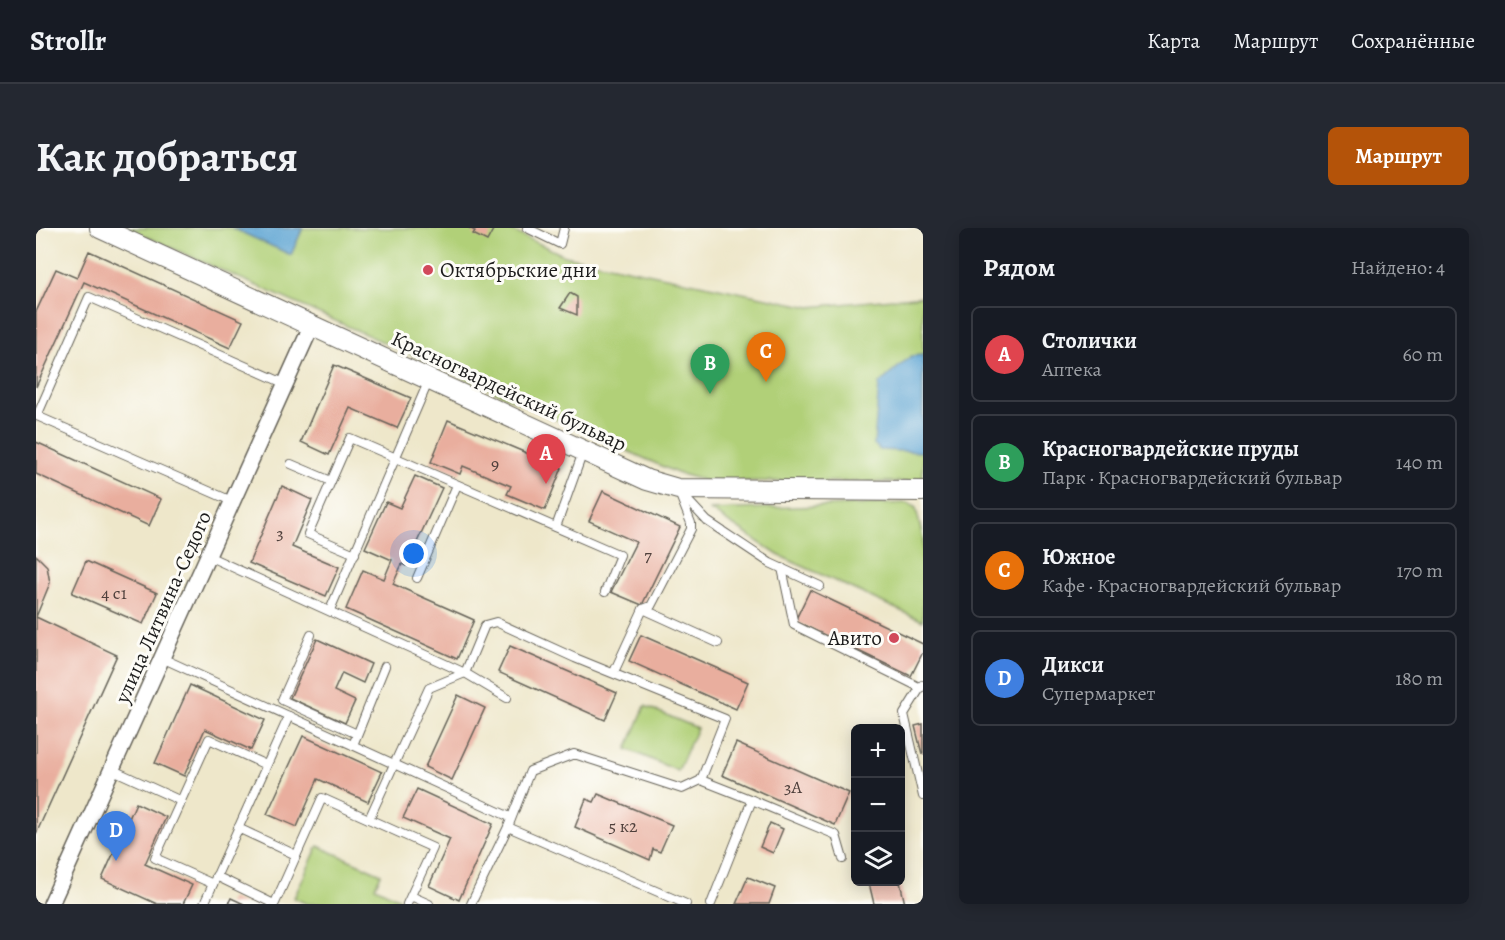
<!DOCTYPE html>
<html lang="ru">
<head>
<meta charset="utf-8">
<style>
	body { margin:0; font-family:Alegreya,serif; background:#242831; color:#f1f3f6 }
	.controls { position:absolute; right:18px; bottom:18px; display:grid; overflow:hidden; border-radius:9px; box-shadow:0 3px 15px #0003 }
	.controls button { width:54px; height:54px; display:grid; place-items:center; padding:0; border:0; border-bottom:2px solid #363941; background:#171b24; color:#f1f3f6; font:30px sans-serif }
	.you { position:absolute; left:378px; top:326px; width:21px; height:21px; margin:-15px; border:4px solid #fff; border-radius:50%; background:#1a73e8; box-shadow:0 0 0 9px #1a73e833 }
	.badge { display:grid; place-items:center; width:39px; height:39px; border-radius:50%; background:#b45309; color:#fff; font-size:20px; font-weight:700 }
	.pin { position:absolute; translate:-50% -50px; filter:drop-shadow(0 2px 3px #0008) }
	.pin::after { content:''; position:absolute; top:32px; width:21px; height:18px; background:inherit; clip-path:polygon(0 0,100% 0,50% 100%) }
	.list { margin:0; padding:0; list-style:none }
	h2 { display:flex; justify-content:space-between; align-items:center; height:78px; margin:0; padding:0 24px; font-size:26px }
	h2 small { font-size:20px; font-weight:400; color:#9ea1a6 }
	.list li { display:grid; grid-template-columns:39px 1fr auto; gap:18px; align-items:center; box-sizing:border-box; height:96px; margin:0 12px 12px; padding:0 12px; border:2px solid #363941; border-radius:9px }
	.list b { display:block; font-size:22px; white-space:nowrap }
	.list p { margin:0; font-size:20px; white-space:nowrap; color:#9ea1a6 }
	.list em { font-size:20px; font-style:normal; color:#9ea1a6 }
	.icon { flex:none; width:33px; height:33px; fill:none; stroke:currentColor; stroke-width:2; stroke-linecap:round; stroke-linejoin:round }
	.map { position:relative; flex:none; width:887px; height:676px; overflow:hidden; border-radius:9px }
	header { display:flex; align-items:center; gap:36px; box-sizing:border-box; height:84px; padding:0 30px; background:#171b24; border-bottom:2px solid #363941 }
	header strong { font-size:28px }
	nav { display:flex; gap:33px; margin-inline-start:auto; font-size:21px }
	.intro { display:flex; align-items:center; justify-content:space-between; box-sizing:border-box; height:144px; padding:0 36px }
	h1 { margin:0; font-size:42px }
	.button { padding:15px 27px; border-radius:9px; background:#b45309; color:#fff; font-size:21px; font-weight:700 }
	main { display:flex; gap:36px; padding:0 36px }
	aside { flex:1; background:#171b24; border-radius:9px; box-shadow:0 3px 15px #0003 }
	.map>svg:first-child { display:block }
	.green { fill:#b1d078; stroke:#66764a; stroke-width:1.5 }
	.water { fill:#5da4d3; stroke:#3c6078; stroke-width:1.5 }
	.building { fill:#e9ae9e }
	.lines { fill:none; stroke-linecap:round; stroke-linejoin:round }
	.service-casing { stroke:#666359; stroke-width:10 }
	.minor-casing { stroke:#666359; stroke-width:18 }
	.tertiary-casing { stroke:#666359; stroke-width:22 }
	.service { stroke:#fff; stroke-width:8 }
	.minor { stroke:#fff; stroke-width:15 }
	.tertiary { stroke:#fff; stroke-width:20 }
	.poi-dot { fill:#d1495b; stroke:#fdfcf7; stroke-width:2 }
	.labels { text-anchor:middle; stroke-width:6; stroke-linejoin:round; paint-order:stroke }
	.number-label { font-size:18px; fill:#4f403c }
	.poi-label { font-size:21px; fill:#1c1c1c; stroke:#fdfcf7; text-anchor:start }
	.street-label { font-size:21px; fill:#1c1c1c; stroke:#fdfcf7 }
</style>
</head>
<body>
<header>
<strong>Strollr</strong>
<nav><a>Карта</a><a>Маршрут</a><a>Сохранённые</a></nav>
</header>
<div class="intro"><h1>Как добраться</h1><a class="button">Маршрут</a></div>
<main>
<div class="map">
<svg width="887" height="676" viewBox="0 0 887 676">
	<rect width="100%" height="100%" fill="#fdfcf7"/>
	<filter id="ink" filterUnits="userSpaceOnUse"><feTurbulence type="fractalNoise" baseFrequency=".0167" numOctaves="2"/><feDisplacementMap in="SourceGraphic" scale="12" xChannelSelector="R" yChannelSelector="G"/><feConvolveMatrix kernelMatrix="1 2 1 2 8 2 1 2 1" color-interpolation-filters="sRGB"/></filter>
	<filter id="wash" filterUnits="userSpaceOnUse"><feTurbulence type="fractalNoise" baseFrequency=".008" numOctaves="4" result="noise"/><feDisplacementMap in="SourceGraphic" scale="24" xChannelSelector="R" yChannelSelector="G"/><feGaussianBlur stdDeviation="1.35" result="paint"/><feColorMatrix in="noise" values="0 0 0 0 0 0 0 0 0 0 0 0 0 0 0 0 0 1.4 0 .05"/><feComposite in="paint" operator="in"/></filter>
	<g filter="url(#wash)">
		<rect width="100%" height="100%" fill="#eee7ca"/>
		<g class="green">
			<polygon points="91,0 470,0 529,28 774,79 887,68 887,254 670,253 641,245"/>
			<polygon points="872,275 880,280 887,311 887,393 742,327 674,282"/>
			<polygon points="609,478 661,500 642,543 591,521"/>
			<polygon points="282,618 345,646 339,659 366,672 364,676 329,676 324,673 322,676 271,676 258,670"/>
		</g>
		<g class="water">
			<polygon points="196,0 267,0 255,27"/>
			<polygon points="887,127 887,224 844,222 838,216 843,156 875,128"/>
		</g>
		<g id="blocks">
			<g class="building">
				<polygon points="433,0 458,0 451,13 437,6 439,3"/>
				<polygon points="53,23 207,93 194,120 48,54 0,159 0,84 20,41 41,50"/>
				<polygon points="534,65 541,69 541,87 524,80"/>
				<polygon points="298,137 375,170 361,200 314,180 293,227 265,214"/>
				<polygon points="412,192 526,240 509,282 471,266 475,258 427,238 424,246 395,234"/>
				<polygon points="0,214 125,271 113,298 0,246"/>
				<polygon points="379,248 406,260 370,338 366,336 357,356 438,392 421,431 310,381 327,342 348,351 356,332 329,320 350,274 364,280"/>
				<polygon points="246,258 276,272 256,319 303,339 290,368 213,335"/>
				<polygon points="567,263 644,299 606,377 575,364 600,314 553,293"/>
				<polygon points="0,327 11,338 14,355 0,389 81,427 0,606"/>
				<polygon points="50,333 121,365 107,396 36,365"/>
				<polygon points="774,362 887,416 887,424 875,448 759,393"/>
				<polygon points="605,407 712,454 700,481 593,433"/>
				<polygon points="281,411 335,436 327,455 306,445 298,463 319,473 309,495 254,470"/>
				<polygon points="474,418 581,465 569,492 462,444"/>
				<polygon points="154,457 229,492 215,522 169,501 148,548 119,535"/>
				<polygon points="422,467 449,480 416,552 389,539"/>
				<polygon points="887,496 887,526 886,526 879,498"/>
				<polygon points="267,508 346,544 332,574 282,551 261,599 231,586"/>
				<polygon points="700,515 813,565 799,597 686,547"/>
				<polygon points="381,561 457,596 423,672 393,658 414,611 367,590"/>
				<polygon points="562,566 636,597 624,624 617,621 614,632 539,599 550,571 558,574"/>
				<polygon points="100,575 130,589 109,636 156,657 147,676 121,676 66,651"/>
				<polygon points="734,595 747,601 737,625 724,619"/>
				<polygon points="712,649 739,660 733,676 700,676"/>
				<polygon points="840,654 864,654 869,676 838,676 833,655"/>
				<polygon points="195,670 208,676 192,676"/>
			</g>
		</g>
	</g>
	<g filter="url(#ink)">
		<use href="#blocks" fill-opacity="0" stroke="#666359" stroke-width="1.5"/>
		<g class="lines">
			<defs>
				<g id="service">
					<polyline points="491,0 524,16 528,0"/>
					<polyline points="255,236 295,253"/>
					<polyline points="645,265 671,293 734,335 784,358"/>
					<polyline points="198,274 1,188 53,69 250,156"/>
					<polyline points="520,299 547,224"/>
					<polyline points="319,326 272,306 314,210 584,327 569,364"/>
					<polyline points="172,328 429,445 471,470"/>
					<polyline points="746,340 758,397 885,460"/>
					<polyline points="381,350 421,257"/>
					<polyline points="607,381 682,415"/>
					<polyline points="294,382 393,152"/>
					<polyline points="275,407 246,472 321,506"/>
					<polyline points="128,431 474,589"/>
					<polyline points="578,444 607,381 615,378 655,301 655,295 642,262"/>
					<polyline points="886,457 868,486 887,568"/>
					<polyline points="317,517 349,438"/>
					<polyline points="77,542 145,573"/>
					<polyline points="716,572 800,607 807,631"/>
					<polyline points="333,591 393,460 429,445 449,397 460,394 539,430 689,491 665,552"/>
					<polyline points="472,599 650,676"/>
					<polyline points="202,600 260,627"/>
					<polyline points="180,648 238,676"/>
					<polyline points="177,656 119,630 173,511 230,537"/>
					<polyline points="375,668 393,676"/>
					<polyline points="239,675 286,570 397,620 371,676"/>
					<polyline points="168,676 253,488"/>
					<polyline points="435,676 472,599 494,543 538,526 646,561 665,552 716,572 675,676"/>
				</g>
				<polyline id="minor" points="15,676 275,99"/>
				<polyline id="tertiary" points="64,0 611,252 642,261 887,263"/>
			</defs>
			<use href="#service" class="service-casing"/>
			<use href="#minor" class="minor-casing"/>
			<use href="#tertiary" class="tertiary-casing"/>
			<use href="#service" class="service"/>
			<use href="#minor" class="minor"/>
			<use href="#tertiary" class="tertiary"/>
		</g>
	</g>
	<g class="poi-dot">
		<circle cx="392" cy="42" r="6"/>
		<circle cx="858" cy="410" r="6"/>
	</g>
	<g class="labels">
		<g class="number-label">
			<text x="459" y="242">9</text>
			<text x="244" y="311">3</text>
			<text x="612" y="333">7</text>
			<text x="78" y="371">4 с1</text>
			<text x="757" y="565">3А</text>
			<text x="587" y="604">5 к2</text>
		</g>
		<g class="poi-label">
			<text x="404" y="49">Октябрьские дни</text>
			<text x="846" y="417" text-anchor="end">Авито</text>
		</g>
		<g class="street-label">
			<text transform="translate(473 163) rotate(25)" y="7">Красногвардейский бульвар</text>
			<text transform="translate(127 379) rotate(-66)" y="7">улица Литвина-Седого</text>
		</g>
	</g>
</svg>
<div class="controls">
<button>+</button>
<button>−</button>
<button><svg class="icon" aria-label="layers" viewBox="0 0 24 24"><path d="M12 4l9 5-9 5-9-5zM3 14l9 5 9-5"/></svg></button>
</div>
<div class="you"></div>
<div class="pin badge" style="left:510px;top:256px;background:#e0444e">A</div>
<div class="pin badge" style="left:674px;top:166px;background:#2e9e5b">B</div>
<div class="pin badge" style="left:730px;top:154px;background:#e8710a">C</div>
<div class="pin badge" style="left:80px;top:633px;background:#3f7fe0">D</div>
</div>
<aside>
<h2>Рядом<small>Найдено: 4</small></h2>
<ul class="list">
<li><span class="badge" style="background:#e0444e">A</span><div><b>Столички</b><p>Аптека</p></div><em>60 m</em></li>
<li><span class="badge" style="background:#2e9e5b">B</span><div><b>Красногвардейские пруды</b><p>Парк · Красногвардейский бульвар</p></div><em>140 m</em></li>
<li><span class="badge" style="background:#e8710a">C</span><div><b>Южное</b><p>Кафе · Красногвардейский бульвар</p></div><em>170 m</em></li>
<li><span class="badge" style="background:#3f7fe0">D</span><div><b>Дикси</b><p>Супермаркет</p></div><em>180 m</em></li>
</ul>
</aside>
</main>
</body>
</html>
